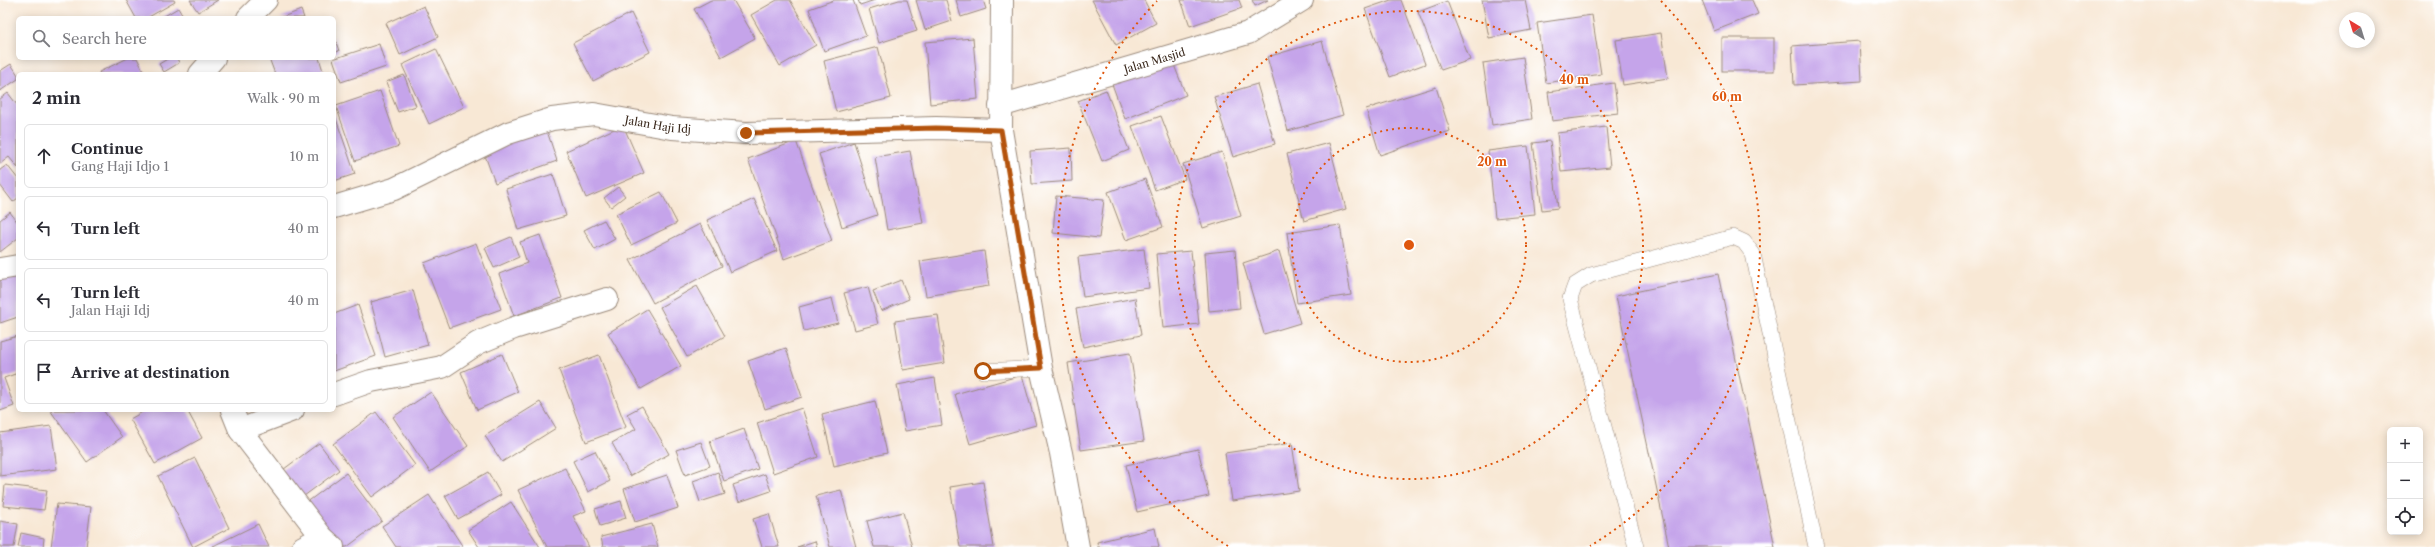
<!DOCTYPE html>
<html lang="en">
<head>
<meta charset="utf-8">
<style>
	body { margin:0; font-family:"Libre Caslon Text",serif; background:#f7f7f7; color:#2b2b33 }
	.controls { position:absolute; right:12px; bottom:12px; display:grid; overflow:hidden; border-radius:6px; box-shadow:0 2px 10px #0003 }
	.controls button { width:36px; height:36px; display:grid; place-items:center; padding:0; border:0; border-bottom:1px solid #e1e1e2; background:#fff; color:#2b2b33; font:20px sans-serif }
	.compass { position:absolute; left:2339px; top:12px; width:36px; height:36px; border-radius:50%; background:#fff; box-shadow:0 2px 10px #0003; rotate:322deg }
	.stop { position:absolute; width:12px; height:12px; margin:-9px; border:3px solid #b45309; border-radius:50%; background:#fff }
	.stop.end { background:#b45309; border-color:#fff; box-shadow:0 1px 4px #0008 }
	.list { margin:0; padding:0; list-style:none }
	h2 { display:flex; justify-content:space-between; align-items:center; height:52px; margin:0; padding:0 16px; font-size:17px }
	h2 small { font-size:13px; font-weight:400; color:#7c7c81 }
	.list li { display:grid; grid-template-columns:26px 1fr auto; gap:12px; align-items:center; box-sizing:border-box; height:64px; margin:0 8px 8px; padding:0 8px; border:1px solid #e1e1e2; border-radius:6px }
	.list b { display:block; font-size:15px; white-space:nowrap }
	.list p { margin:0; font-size:13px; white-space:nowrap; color:#7c7c81 }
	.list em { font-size:13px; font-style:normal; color:#7c7c81 }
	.icon { flex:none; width:22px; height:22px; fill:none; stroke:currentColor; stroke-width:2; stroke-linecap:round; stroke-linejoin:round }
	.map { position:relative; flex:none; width:2435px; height:547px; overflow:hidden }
	.search { position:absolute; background:#fff; box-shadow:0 2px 10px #0003; left:16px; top:16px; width:320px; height:44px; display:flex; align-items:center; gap:10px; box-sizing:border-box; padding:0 14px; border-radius:6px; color:#7c7c81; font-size:15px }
	.panel { position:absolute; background:#fff; box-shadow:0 2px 10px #0003; left:16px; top:72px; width:320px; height:340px; border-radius:6px }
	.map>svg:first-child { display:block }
	.building { fill:#c5a4ea }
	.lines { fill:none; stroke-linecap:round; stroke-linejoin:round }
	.service-casing { stroke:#9a897a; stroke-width:16 }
	.minor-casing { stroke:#9a897a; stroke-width:24 }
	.service { stroke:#fff; stroke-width:15 }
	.minor { stroke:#fff; stroke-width:22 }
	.route { stroke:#b45309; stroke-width:5 }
	.ring { fill:none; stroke:#df570d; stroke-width:2; stroke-dasharray:2 4 }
	.labels { text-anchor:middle; stroke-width:3; stroke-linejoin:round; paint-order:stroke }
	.street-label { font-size:11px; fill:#3b2a1e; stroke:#fff }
	.centre { fill:#df570d; stroke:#fff; stroke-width:2 }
	.ring-label { font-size:12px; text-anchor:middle; font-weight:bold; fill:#df570d; stroke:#fff; stroke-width:3; stroke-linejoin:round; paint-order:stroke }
</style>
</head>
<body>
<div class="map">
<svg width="2435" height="547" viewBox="0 0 2435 547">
	<rect width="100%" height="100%" fill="#fff"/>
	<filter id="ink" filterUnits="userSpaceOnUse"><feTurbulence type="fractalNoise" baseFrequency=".025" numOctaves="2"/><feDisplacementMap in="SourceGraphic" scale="8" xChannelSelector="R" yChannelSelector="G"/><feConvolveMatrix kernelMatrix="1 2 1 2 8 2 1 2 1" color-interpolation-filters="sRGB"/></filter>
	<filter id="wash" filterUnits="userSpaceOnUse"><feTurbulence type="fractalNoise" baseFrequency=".012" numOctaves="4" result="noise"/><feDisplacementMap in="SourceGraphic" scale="16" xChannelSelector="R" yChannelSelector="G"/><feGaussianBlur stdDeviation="0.9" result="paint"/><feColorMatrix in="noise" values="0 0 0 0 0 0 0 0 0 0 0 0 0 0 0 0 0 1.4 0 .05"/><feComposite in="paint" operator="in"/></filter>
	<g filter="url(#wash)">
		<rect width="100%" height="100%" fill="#f8e8d5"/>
		<g id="blocks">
			<g class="building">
				<polygon points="126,0 174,0 175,2 147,18 136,18"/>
				<polygon points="190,0 218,0 198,12"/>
				<polygon points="711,0 733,0 755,38 721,57 694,9"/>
				<polygon points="777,0 790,0 816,45 780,66 751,15"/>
				<polygon points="834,0 853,0 866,36 824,51 809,9"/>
				<polygon points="858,0 875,0 860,5"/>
				<polygon points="899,0 907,0 917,31 879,43 869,9"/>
				<polygon points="916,0 946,0 952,21 925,30"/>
				<polygon points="956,0 983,0 986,9 961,17"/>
				<polygon points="1092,0 1144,0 1156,23 1116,45"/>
				<polygon points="1181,0 1239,0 1242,8 1190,26"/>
				<polygon points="1252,0 1268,0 1255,6"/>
				<polygon points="1391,0 1401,0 1425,64 1390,77 1365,9"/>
				<polygon points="1482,0 1525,0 1531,30 1489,38"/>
				<polygon points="1702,0 1752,0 1758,14 1714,31"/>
				<polygon points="1447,1 1470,60 1441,70 1418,12"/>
				<polygon points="424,6 438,37 400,55 386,23"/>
				<polygon points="178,8 184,18 161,18"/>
				<polygon points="301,10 304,18 280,18"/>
				<polygon points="631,13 650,52 593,81 573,43"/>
				<polygon points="1592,15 1601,74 1546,83 1537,23"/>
				<polygon points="1661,33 1668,78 1623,85 1616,40"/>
				<polygon points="334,36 339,51 334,53"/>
				<polygon points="973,38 978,99 930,104 925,42"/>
				<rect x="1722" y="38" width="52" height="33"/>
				<polygon points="1322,41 1343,115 1288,131 1267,57"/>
				<polygon points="1860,41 1862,81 1794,85 1792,46"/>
				<polygon points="379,44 386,67 341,82 333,59"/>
				<polygon points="878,47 891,98 836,112 824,61"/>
				<polygon points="436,49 464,107 429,124 402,65"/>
				<polygon points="1523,57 1532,119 1492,125 1483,63"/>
				<polygon points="128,58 137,58 145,74 100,74 99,72"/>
				<polygon points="169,58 177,58 179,63 164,72 159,64"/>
				<polygon points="269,58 319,58 324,74 275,74"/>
				<polygon points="1172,60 1186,95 1125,119 1112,84"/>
				<polygon points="11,64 18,75 18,79 0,91 0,71"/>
				<polygon points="404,75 416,106 398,112 386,82"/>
				<polygon points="1614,83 1618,113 1552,121 1548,92"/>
				<polygon points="1257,84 1275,144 1233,157 1214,97"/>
				<polygon points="1436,87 1450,131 1380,155 1366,109"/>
				<polygon points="1106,90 1129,150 1102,161 1078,101"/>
				<polygon points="380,91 399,146 355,161 336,106"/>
				<polygon points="8,93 18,106 18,168 9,157 0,164 0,99"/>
				<polygon points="334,113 355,174 334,181"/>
				<polygon points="1161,116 1185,179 1155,190 1132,126"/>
				<polygon points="623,125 644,173 586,198 566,151"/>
				<polygon points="1606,127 1610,167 1561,172 1557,133"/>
				<polygon points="546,128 557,161 495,183 483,150"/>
				<polygon points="796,141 832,241 784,259 748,159"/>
				<polygon points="1550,141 1558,208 1542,210 1533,143"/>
				<polygon points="854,142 877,215 842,227 819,154"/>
				<polygon points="1329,143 1346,209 1304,221 1287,154"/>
				<polygon points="1528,146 1535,214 1495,218 1488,151"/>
				<polygon points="1071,148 1072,181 1032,184 1030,151"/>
				<polygon points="910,151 923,223 887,230 875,157"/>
				<polygon points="1222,152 1241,216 1203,228 1183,164"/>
				<polygon points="7,165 18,179 18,198 13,202 0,185 0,170"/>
				<polygon points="553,174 566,216 518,230 506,189"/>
				<polygon points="1145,179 1163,227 1126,240 1108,192"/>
				<polygon points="618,187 625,196 611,207 604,198"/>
				<polygon points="661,192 677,223 631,245 616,214"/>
				<polygon points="1056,196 1104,200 1099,238 1053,233"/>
				<polygon points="754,199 777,251 730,272 707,220"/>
				<polygon points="10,212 18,223 18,238 0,252 0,220"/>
				<polygon points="604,220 615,239 595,250 584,230"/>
				<polygon points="700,224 722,266 653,303 630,260"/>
				<polygon points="1340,225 1351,295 1297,303 1287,233"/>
				<polygon points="540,235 562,298 514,316 499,274 527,263 520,242"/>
				<polygon points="511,237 519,257 494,268 485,248"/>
				<polygon points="476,243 501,309 449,328 424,263"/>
				<polygon points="1144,249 1149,288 1083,297 1078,257"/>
				<polygon points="1235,250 1240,308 1209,311 1205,253"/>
				<polygon points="984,251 989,286 926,296 920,261"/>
				<polygon points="1191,251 1199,324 1163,328 1156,254"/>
				<polygon points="1279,251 1300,323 1264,334 1243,263"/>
				<polygon points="18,271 18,317 0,323 0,275"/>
				<polygon points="1718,274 1775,547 1669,547 1616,296"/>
				<polygon points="901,280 909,299 881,311 873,291"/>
				<polygon points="697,286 725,336 687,357 660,307"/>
				<polygon points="868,287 878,324 855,330 844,293"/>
				<polygon points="413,290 428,345 385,357 371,302"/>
				<polygon points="832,298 838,323 804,331 799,307"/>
				<polygon points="1135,298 1141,335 1083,347 1076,309"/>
				<polygon points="358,305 376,356 334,371 334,314"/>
				<polygon points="647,309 681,366 641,389 608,333"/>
				<polygon points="938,315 945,363 903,370 895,321"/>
				<polygon points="18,336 18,373 4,378 14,406 0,411 0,341"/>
				<polygon points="786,348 802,397 765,409 748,361"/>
				<polygon points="1130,353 1144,441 1081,450 1068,363"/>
				<polygon points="502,354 518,392 477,410 461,372"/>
				<polygon points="599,355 626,427 586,442 559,370"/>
				<polygon points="1022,375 1036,425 970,444 955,394"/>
				<polygon points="935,378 942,425 905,431 897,385"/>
				<polygon points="431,392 468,446 430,472 393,417"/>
				<polygon points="875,401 887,453 834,466 822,414"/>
				<polygon points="540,402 556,428 502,462 485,436"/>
				<polygon points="642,406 669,454 630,476 612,443 636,429 627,414"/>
				<polygon points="802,408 818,457 773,473 757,423"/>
				<polygon points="50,410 103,410 122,437 87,462"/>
				<polygon points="146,410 187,410 202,438 155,464 130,419"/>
				<polygon points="376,412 415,465 372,497 333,444"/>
				<polygon points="51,426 57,469 0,476 0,433"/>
				<polygon points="744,429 758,469 724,481 710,441"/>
				<polygon points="701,442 710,466 685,475 676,450"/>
				<polygon points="319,443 339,470 300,499 280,472"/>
				<polygon points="1292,443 1299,491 1232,501 1225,453"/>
				<polygon points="1198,449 1209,496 1137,512 1126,465"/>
				<polygon points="595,451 610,481 588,492 573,461"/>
				<polygon points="195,458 229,528 193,547 158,476"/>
				<polygon points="565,468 586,511 573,516 589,547 547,547 518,490"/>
				<polygon points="488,472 501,495 458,519 445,496"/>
				<polygon points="718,472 725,494 700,502 693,481"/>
				<polygon points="346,473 382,521 347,547 340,547 306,503"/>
				<polygon points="765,474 771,491 739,502 733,485"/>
				<polygon points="667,475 678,508 635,522 624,489"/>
				<polygon points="983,482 994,547 960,547 950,487"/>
				<polygon points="5,485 47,490 44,510 3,506"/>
				<polygon points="841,490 856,547 830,547 816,496"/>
				<polygon points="429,495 463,547 396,547 382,526"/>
				<polygon points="621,501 626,518 600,526 595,509"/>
				<polygon points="511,502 540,547 479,547 468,530"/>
				<polygon points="57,504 91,507 86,547 51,547"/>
				<polygon points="903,512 912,547 874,547 867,521"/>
				<polygon points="769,514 779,547 762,547 753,519"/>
				<polygon points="0,521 18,524 14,547 0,547"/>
				<polygon points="258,524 269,547 211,547"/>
				<polygon points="652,524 658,547 603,547 601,537"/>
				<polygon points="1155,528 1159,547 1098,547 1097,542"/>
				<polygon points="21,533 44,538 43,547 18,547"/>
				<polygon points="815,541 817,547 797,547"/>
			</g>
		</g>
	</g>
	<g filter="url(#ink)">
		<use href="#blocks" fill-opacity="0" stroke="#9a897a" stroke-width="1"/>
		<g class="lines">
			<defs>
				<g id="service">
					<polyline points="983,371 1041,368"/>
					<polyline points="1636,547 1570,299 1575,285 1591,275 1733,237 1744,242 1753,254 1816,547"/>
				</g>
				<g id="minor">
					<polyline points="1002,0 1001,130 1041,368 1061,453 1078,547"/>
					<polyline points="248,18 266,0"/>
					<polyline points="200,74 214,58"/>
					<path id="s1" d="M1000,106L1248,33L1302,0"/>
					<path id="s2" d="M334,207L394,189L508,133L552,119L594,114L672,128L746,133L936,128L1001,130"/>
					<polyline points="0,269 18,266"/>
					<polyline points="334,394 371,381 442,367 478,343 514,328 607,299"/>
					<polyline points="232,410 240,430 322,537 333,547"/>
					<polyline points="240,430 293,410"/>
					<polyline points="303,547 322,537"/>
				</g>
			</defs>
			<use href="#service" class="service-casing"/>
			<use href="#minor" class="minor-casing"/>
			<use href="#service" class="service"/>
			<use href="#minor" class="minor"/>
		</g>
	</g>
	<g class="lines" filter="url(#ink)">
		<polyline class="route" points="746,133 936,128 1001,130 1041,368 983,371"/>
	</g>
	<g class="ring">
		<circle cx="1409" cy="245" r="117"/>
		<circle cx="1409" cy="245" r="234"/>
		<path d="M1228 546A351 351 0 0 1 1157 1M1661 1A351 351 0 0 1 1590 546"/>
	</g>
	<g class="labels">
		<g class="street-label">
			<text dy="4" stroke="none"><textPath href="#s1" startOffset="161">Jalan Masjid</textPath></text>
			<text dy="4" stroke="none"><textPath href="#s2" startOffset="343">Jalan Haji Idj</textPath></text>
		</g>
	</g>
	<circle cx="1409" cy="245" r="6" class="centre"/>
	<g class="ring-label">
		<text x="1574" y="84">40 m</text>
		<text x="1727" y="101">60 m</text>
		<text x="1492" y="166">20 m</text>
	</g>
</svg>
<div class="controls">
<button>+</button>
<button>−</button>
<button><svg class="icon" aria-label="locate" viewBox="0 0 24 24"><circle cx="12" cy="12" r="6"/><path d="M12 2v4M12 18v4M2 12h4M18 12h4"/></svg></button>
</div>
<svg class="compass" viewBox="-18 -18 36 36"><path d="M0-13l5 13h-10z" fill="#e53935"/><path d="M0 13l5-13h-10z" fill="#7c7c81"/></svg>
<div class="stop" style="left:983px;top:371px"></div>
<div class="stop end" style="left:746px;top:133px"></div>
<div class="search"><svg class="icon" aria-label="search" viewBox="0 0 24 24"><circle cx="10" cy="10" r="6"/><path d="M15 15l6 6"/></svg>Search here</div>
<section class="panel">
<h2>2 min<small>Walk · 90 m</small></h2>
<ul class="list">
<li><svg class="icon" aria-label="ahead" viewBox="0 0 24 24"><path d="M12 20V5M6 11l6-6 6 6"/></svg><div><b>Continue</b><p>Gang Haji Idjo 1</p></div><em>10 m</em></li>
<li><svg class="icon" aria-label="left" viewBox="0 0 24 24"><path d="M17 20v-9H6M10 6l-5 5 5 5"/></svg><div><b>Turn left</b></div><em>40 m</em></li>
<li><svg class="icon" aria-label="left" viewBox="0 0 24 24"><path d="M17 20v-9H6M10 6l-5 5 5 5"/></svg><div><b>Turn left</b><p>Jalan Haji Idj</p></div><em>40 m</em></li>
<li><svg class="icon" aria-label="arrive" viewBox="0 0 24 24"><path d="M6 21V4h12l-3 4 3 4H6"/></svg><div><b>Arrive at destination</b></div></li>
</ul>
</section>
</div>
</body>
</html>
